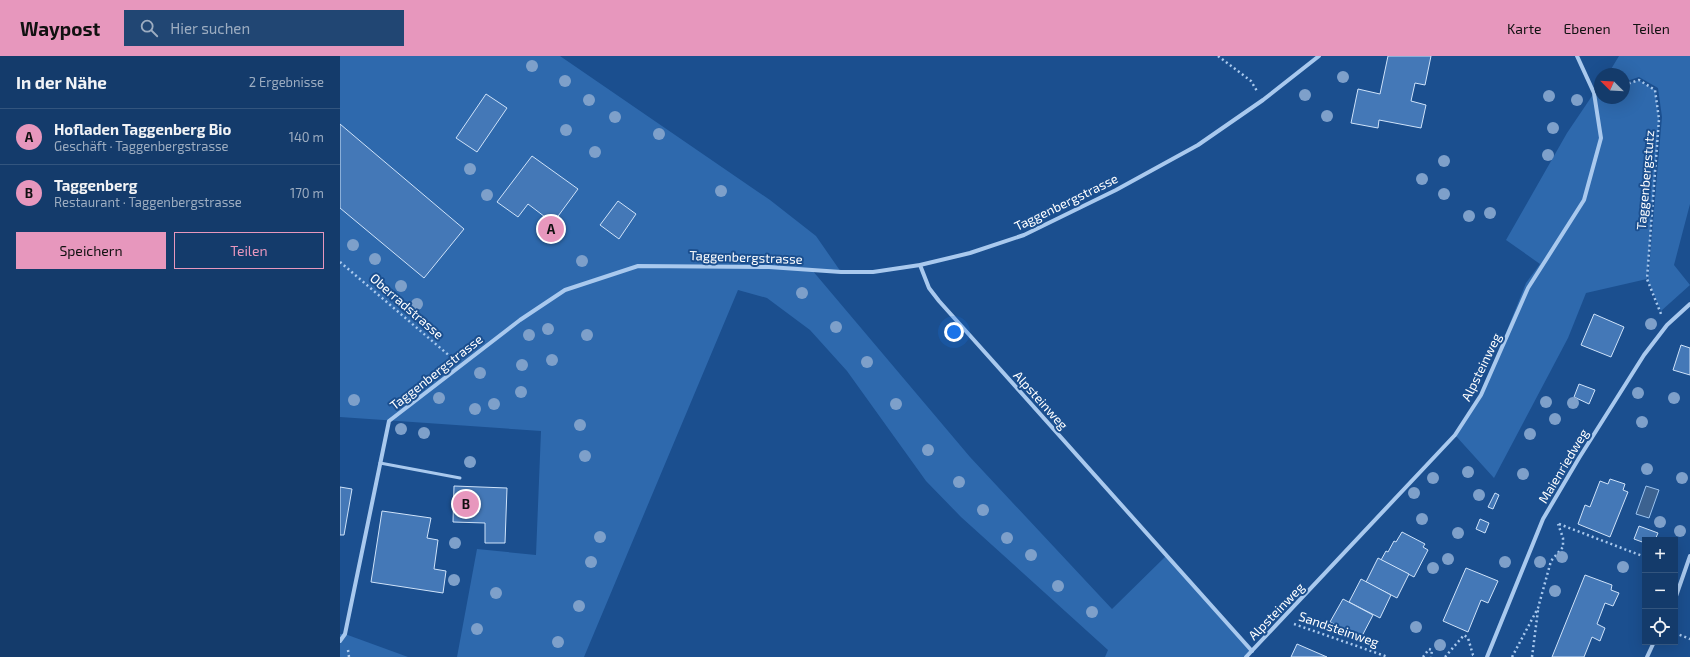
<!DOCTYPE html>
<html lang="de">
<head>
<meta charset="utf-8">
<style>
	body { margin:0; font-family:"Exo 2",sans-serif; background:#214673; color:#f1f3f6 }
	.controls { position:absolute; right:12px; bottom:12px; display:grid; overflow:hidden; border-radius:0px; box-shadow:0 4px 16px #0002 }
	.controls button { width:36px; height:36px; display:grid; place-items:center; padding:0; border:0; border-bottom:1px solid #33557e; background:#143b6b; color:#f1f3f6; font:20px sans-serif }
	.compass { position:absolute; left:1254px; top:12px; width:36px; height:36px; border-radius:50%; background:#143b6b; box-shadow:0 4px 16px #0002; rotate:294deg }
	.you { position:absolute; left:614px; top:276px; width:14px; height:14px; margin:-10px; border:3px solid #fff; border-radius:50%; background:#1a73e8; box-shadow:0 0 0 6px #1a73e833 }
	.badge { display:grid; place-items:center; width:26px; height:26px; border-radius:50%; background:#e797bd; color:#111; font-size:13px; font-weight:700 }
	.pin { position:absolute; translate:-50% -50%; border:2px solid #fff; box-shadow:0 1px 4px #0006 }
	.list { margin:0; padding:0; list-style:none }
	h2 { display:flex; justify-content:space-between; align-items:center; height:52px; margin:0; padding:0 16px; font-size:17px }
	h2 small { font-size:13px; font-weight:400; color:#9dadc1 }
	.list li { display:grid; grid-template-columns:26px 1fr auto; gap:12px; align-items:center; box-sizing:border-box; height:56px; padding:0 16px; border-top:1px solid #33557e }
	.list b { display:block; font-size:15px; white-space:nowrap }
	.list p { margin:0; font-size:13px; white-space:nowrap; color:#9dadc1 }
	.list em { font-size:13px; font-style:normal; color:#9dadc1 }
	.actions { display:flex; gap:8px; padding:12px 16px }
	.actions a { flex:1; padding:9px 0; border:1px solid #e797bd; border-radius:0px; text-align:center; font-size:14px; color:#e797bd }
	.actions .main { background:#e797bd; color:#111 }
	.icon { flex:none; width:22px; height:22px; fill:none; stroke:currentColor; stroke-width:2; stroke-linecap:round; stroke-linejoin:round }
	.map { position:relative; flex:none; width:1350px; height:601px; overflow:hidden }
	header { display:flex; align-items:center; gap:24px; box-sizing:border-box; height:56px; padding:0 20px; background:#e797bd; color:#111 }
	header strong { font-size:19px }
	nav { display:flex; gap:22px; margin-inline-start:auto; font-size:14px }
	.search { width:280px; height:36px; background:#214673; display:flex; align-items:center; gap:10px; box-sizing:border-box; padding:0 14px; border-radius:0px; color:#9dadc1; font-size:15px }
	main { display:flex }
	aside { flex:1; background:#143b6b }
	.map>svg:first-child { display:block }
	.green { fill:#2e69ad }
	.water { fill:#3c6290; stroke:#9cc4f0 }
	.building { fill:#4478b7; stroke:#cfe3fa }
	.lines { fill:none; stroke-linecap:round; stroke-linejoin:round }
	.path { stroke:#a9c9ee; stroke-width:2.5; stroke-dasharray:2 3; stroke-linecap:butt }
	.service { stroke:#a9c9ee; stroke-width:3 }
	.minor { stroke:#a9c9ee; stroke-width:4 }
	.tree { fill:#7ea0ca }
	.labels { text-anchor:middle; stroke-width:4; stroke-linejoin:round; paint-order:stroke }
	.street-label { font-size:13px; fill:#fff; stroke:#1b4f8f }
</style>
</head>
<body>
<header>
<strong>Waypost</strong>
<div class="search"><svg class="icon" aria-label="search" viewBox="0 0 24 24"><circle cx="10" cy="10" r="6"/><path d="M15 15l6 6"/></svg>Hier suchen</div>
<nav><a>Karte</a><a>Ebenen</a><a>Teilen</a></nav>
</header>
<main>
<aside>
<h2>In der Nähe<small>2 Ergebnisse</small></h2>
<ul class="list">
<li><span class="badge">A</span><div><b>Hofladen Taggenberg Bio</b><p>Geschäft · Taggenbergstrasse</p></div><em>140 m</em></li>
<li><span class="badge">B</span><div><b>Taggenberg</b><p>Restaurant · Taggenbergstrasse</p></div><em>170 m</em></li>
</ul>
<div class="actions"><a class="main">Speichern</a><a>Teilen</a></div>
</aside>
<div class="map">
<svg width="1350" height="601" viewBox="0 0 1350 601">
	<rect width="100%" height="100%" fill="#1b4f8f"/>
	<g class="green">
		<polygon points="0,0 220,0 430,144 476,180 501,216 472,214 630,401 772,553 827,499 912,595 906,601 765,601 768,594 621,461 586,425 507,315 470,274 427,242 398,234 244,601 117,601 137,493 196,499 201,375 0,361"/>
		<polygon points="1279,0 1350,0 1350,148 1334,209 1350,229 1321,255 1308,224 1322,61 1318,32 1299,21 1284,26 1284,18 1268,18"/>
		<polygon points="1299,24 1315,34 1319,63 1307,223 1246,237 1228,282 1154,422 1115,379 1141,339 1186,227 1200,208 1166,184 1227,77 1254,37 1260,36 1260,42 1284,42 1284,29"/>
		<polygon points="0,578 5,578 68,601 0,601"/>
	</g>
	<polygon class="water" points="1306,430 1319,434 1309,462 1296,458"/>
	<g class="building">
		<polygon points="1048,0 1091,0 1085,29 1075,27 1071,45 1086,49 1081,72 1039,64 1038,72 1011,67 1018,33 1040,38"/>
		<polygon points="146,38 167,52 137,96 116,82"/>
		<polygon points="0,68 124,173 84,222 0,152"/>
		<polygon points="192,100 238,133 213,167 188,148 178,161 157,146"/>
		<polygon points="278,145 296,158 279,183 260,169"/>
		<polygon points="1254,258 1284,271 1271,301 1241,289"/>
		<polygon points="1341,289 1350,292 1350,319 1333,314"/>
		<polygon points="1239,328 1255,334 1249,348 1234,341"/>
		<polygon points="1270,423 1285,428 1283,434 1288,436 1270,481 1238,468 1245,449 1250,451 1260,425 1268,428"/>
		<polygon points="114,430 167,432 165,487 145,487 145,467 113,466"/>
		<polygon points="0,431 12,433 4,479 0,479"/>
		<polygon points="1155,437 1159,439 1153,453 1148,451"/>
		<polygon points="42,455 91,462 87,482 98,484 94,513 106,515 103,537 31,526"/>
		<polygon points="1140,463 1149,467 1145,477 1136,473"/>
		<polygon points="1299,470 1318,477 1315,484 1305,484 1305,487 1294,483"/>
		<polygon points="1062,476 1085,488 1083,491 1088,494 1074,521 1041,504 1046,495 1048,496 1054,485 1056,486"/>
		<polygon points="1038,502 1069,518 1057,542 1026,526"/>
		<polygon points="1126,512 1158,525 1148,547 1141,544 1128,576 1103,565"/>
		<polygon points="1245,519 1272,529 1271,534 1279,537 1273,550 1265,547 1257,568 1265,572 1260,585 1252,581 1244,601 1212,601"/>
		<polygon points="1021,523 1051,539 1040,562 1009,546"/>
		<polygon points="1003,543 1033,559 1021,582 990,566"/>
		<polygon points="957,588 987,601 951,601"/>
	</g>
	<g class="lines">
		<g class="path">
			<polyline points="878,0 911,25 917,35"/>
			<polyline points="1284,29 1299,24 1315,34 1319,63 1307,223 1321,258"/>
			<polyline points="0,206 112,302"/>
			<polyline points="1219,468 1305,501"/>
			<polyline points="954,568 1048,601"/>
			<polyline points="1335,577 1350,583"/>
			<polyline points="8,594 9,601"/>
			<polyline points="1083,601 1089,593 1092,594 1091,601"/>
			<polyline points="1105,601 1124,579 1128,582 1133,599 1135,600"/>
			<polyline points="1172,601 1198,552 1211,505 1223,491 1223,482 1218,468"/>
			<polyline points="1192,601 1198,554"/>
		</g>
		<polyline class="service" points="40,407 120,422"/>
		<g class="minor">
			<polyline points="580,209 589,232 599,245 912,595"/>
			<polyline points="1335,543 1350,500"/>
			<polyline points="0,585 5,578 49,365 180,264 225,234 298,210 429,211 501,216 533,216 580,209 630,197 684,179 776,134 858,89 923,44 979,0"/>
			<polyline points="906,601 1115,379 1141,339 1188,232 1244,144 1261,82 1254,37 1237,0"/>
			<polyline points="1147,601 1203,463 1239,402 1304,299 1327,269 1350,248"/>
			<polyline points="1307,601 1314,586"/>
		</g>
	</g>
	<g class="tree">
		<circle cx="192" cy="10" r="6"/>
		<circle cx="1003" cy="21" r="6"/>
		<circle cx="225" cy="25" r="6"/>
		<circle cx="965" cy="39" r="6"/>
		<circle cx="1209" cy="40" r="6"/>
		<circle cx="249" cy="44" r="6"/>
		<circle cx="1237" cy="44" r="6"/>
		<circle cx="987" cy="60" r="6"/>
		<circle cx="275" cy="61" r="6"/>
		<circle cx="1213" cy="72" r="6"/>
		<circle cx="226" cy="74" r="6"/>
		<circle cx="319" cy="78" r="6"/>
		<circle cx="255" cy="96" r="6"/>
		<circle cx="1208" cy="99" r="6"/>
		<circle cx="1104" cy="105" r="6"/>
		<circle cx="130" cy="113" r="6"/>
		<circle cx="1082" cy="123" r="6"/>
		<circle cx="381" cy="135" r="6"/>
		<circle cx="1104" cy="138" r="6"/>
		<circle cx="147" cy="139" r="6"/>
		<circle cx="1150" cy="157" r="6"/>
		<circle cx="1129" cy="160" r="6"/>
		<circle cx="13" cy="189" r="6"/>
		<circle cx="35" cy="203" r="6"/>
		<circle cx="242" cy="205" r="6"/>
		<circle cx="61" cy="230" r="6"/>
		<circle cx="462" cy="237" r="6"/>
		<circle cx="77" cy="248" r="6"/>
		<circle cx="1311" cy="268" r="6"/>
		<circle cx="496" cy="271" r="6"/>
		<circle cx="208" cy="273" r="6"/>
		<circle cx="189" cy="279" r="6"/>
		<circle cx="247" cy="279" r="6"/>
		<circle cx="212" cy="304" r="6"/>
		<circle cx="527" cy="306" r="6"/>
		<circle cx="182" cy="309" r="6"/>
		<circle cx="140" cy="317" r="6"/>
		<circle cx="181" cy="336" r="6"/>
		<circle cx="1298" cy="337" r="6"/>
		<circle cx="99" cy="342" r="6"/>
		<circle cx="1334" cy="342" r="6"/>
		<circle cx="14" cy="344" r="6"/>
		<circle cx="1206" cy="346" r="6"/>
		<circle cx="1233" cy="347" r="6"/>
		<circle cx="154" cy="348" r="6"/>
		<circle cx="556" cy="348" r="6"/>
		<circle cx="135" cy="353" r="6"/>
		<circle cx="1215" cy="363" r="6"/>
		<circle cx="1302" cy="366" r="6"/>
		<circle cx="240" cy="369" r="6"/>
		<circle cx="61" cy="373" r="6"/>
		<circle cx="84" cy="377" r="6"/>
		<circle cx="1190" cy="378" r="6"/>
		<circle cx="588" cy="394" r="6"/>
		<circle cx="245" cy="400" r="6"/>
		<circle cx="130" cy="406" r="6"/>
		<circle cx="1307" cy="413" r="6"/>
		<circle cx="1128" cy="416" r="6"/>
		<circle cx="1183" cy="418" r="6"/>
		<circle cx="1093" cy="422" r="6"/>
		<circle cx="1342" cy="422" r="6"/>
		<circle cx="619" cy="426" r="6"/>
		<circle cx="1074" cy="437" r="6"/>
		<circle cx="1139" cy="439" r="6"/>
		<circle cx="643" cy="454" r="6"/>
		<circle cx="1082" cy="463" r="6"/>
		<circle cx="1320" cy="466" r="6"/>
		<circle cx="1340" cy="475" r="6"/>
		<circle cx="1118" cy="477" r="6"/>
		<circle cx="260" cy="481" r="6"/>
		<circle cx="667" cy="482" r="6"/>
		<circle cx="115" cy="487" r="6"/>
		<circle cx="691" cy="499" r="6"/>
		<circle cx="1222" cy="501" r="6"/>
		<circle cx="1108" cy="503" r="6"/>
		<circle cx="251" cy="506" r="6"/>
		<circle cx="1165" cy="506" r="6"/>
		<circle cx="1200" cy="506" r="6"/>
		<circle cx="1283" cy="511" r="6"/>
		<circle cx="1093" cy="512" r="6"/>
		<circle cx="114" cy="524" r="6"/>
		<circle cx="718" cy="530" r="6"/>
		<circle cx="1215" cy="535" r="6"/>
		<circle cx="156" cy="537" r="6"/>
		<circle cx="239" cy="550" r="6"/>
		<circle cx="752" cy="556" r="6"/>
		<circle cx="1076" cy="571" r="6"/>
		<circle cx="137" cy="573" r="6"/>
		<circle cx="218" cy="586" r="6"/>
		<circle cx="1100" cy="589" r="6"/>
	</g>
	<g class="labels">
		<g class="street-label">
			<text transform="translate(1305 124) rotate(-85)" y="5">Taggenbergstutz</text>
			<text transform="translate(726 146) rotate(-26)" y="5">Taggenbergstrasse</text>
			<text transform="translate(406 201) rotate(2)" y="5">Taggenbergstrasse</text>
			<text transform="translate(67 250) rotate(41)" y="5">Oberradstrasse</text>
			<text transform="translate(1141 311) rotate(-64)" y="5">Alpsteinweg</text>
			<text transform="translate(96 316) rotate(-38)" y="5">Taggenbergstrasse</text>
			<text transform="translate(701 344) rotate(48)" y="5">Alpsteinweg</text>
			<text transform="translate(1223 410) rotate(-59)" y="5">Maienriedweg</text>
			<text transform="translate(936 555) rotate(-46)" y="5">Alpsteinweg</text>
			<text transform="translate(999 573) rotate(19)" y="5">Sandsteinweg</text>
		</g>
	</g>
</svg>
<div class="controls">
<button>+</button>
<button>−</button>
<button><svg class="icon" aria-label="locate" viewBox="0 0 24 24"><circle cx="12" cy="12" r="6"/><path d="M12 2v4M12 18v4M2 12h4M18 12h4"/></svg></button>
</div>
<svg class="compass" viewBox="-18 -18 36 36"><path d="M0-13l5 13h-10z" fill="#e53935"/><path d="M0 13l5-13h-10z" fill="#9dadc1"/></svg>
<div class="you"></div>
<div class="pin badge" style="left:211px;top:173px">A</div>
<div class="pin badge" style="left:126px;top:448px">B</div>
</div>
</main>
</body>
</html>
